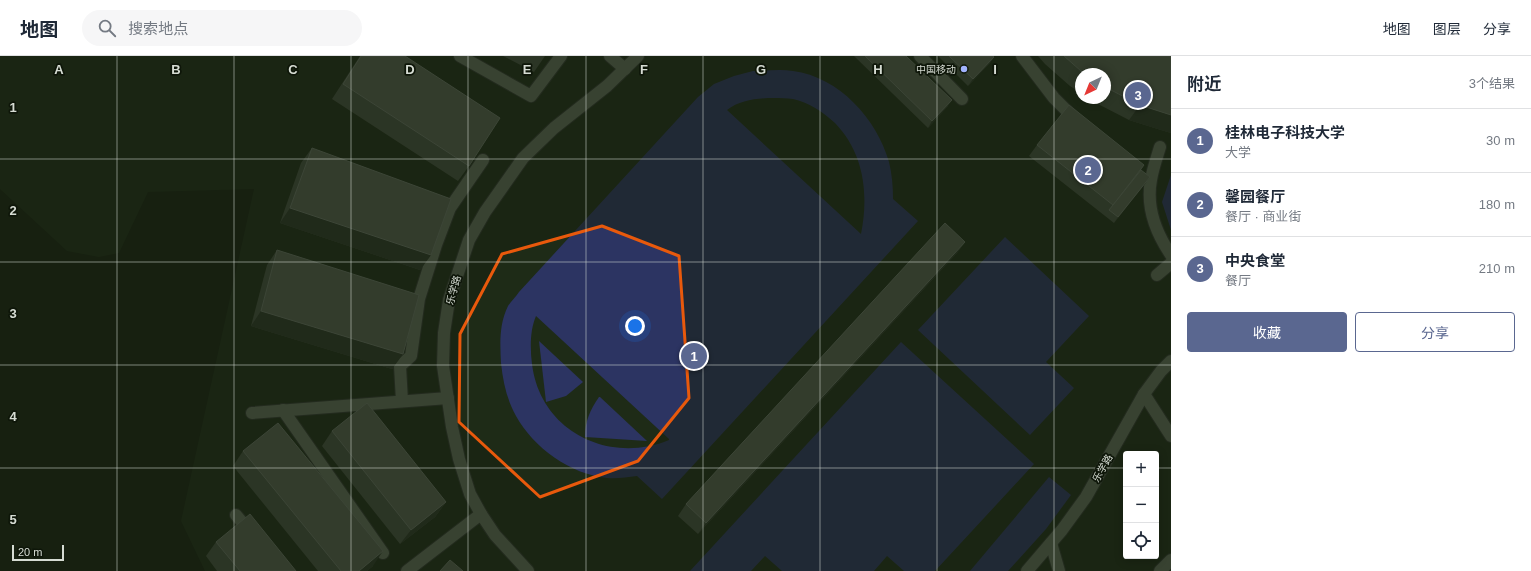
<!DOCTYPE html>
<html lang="zh">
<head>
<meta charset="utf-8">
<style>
	body { margin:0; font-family:Arial,"Noto Sans SC",sans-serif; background:#f6f6f7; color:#1f2937 }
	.controls { position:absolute; right:12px; bottom:12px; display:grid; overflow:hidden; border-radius:4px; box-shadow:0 2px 10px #0003 }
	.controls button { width:36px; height:36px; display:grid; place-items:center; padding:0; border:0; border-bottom:1px solid #e0e1e3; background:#fff; color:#1f2937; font:20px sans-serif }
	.compass { position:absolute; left:1075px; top:12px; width:36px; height:36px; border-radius:50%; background:#fff; box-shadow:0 2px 10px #0003; rotate:223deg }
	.scale { position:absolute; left:12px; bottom:10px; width:52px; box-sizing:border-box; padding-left:4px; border:2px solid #d6dcd3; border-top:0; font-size:11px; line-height:14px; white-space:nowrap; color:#d6dcd3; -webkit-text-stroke:3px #0e1609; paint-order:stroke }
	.you { position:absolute; left:635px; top:270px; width:14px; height:14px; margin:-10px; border:3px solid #fff; border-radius:50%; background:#1a73e8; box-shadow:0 0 0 6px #1a73e833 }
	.badge { display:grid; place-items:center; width:26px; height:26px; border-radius:50%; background:#5a6790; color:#fff; font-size:13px; font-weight:700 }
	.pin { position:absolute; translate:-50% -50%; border:2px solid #fff; box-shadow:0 1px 4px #0006 }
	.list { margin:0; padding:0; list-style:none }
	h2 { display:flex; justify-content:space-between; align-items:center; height:52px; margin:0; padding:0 16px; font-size:17px }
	h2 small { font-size:13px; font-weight:400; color:#747a83 }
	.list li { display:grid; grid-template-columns:26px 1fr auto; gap:12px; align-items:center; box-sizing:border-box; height:64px; padding:0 16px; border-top:1px solid #e0e1e3 }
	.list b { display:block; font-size:15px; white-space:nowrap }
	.list p { margin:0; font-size:13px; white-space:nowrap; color:#747a83 }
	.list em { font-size:13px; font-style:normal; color:#747a83 }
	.actions { display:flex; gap:8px; padding:12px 16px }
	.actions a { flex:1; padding:9px 0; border:1px solid #5a6790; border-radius:4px; text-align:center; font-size:14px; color:#5a6790 }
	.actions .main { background:#5a6790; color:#fff }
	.icon { flex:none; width:22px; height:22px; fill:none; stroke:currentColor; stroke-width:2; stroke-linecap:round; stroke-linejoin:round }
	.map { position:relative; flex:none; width:1171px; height:515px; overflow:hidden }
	header { display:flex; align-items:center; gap:24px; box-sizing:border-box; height:56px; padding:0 20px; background:#fff; border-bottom:1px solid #e0e1e3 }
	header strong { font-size:19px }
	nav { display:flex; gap:22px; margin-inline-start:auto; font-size:14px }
	.search { width:280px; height:36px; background:#f6f6f7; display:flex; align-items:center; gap:10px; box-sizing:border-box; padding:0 14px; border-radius:22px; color:#747a83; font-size:15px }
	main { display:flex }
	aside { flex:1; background:#fff }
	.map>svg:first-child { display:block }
	.built { fill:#1e2b17; fill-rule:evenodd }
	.green { fill:#2c3462; fill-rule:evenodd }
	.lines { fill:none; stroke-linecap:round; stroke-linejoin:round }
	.minor-casing { stroke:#31372f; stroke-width:14 }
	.minor { stroke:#606b5a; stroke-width:12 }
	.wall { fill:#444e3f }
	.shaded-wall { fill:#2b3526 }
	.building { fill:#545d4f; stroke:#687164 }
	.marked { fill:none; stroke:#e8590c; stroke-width:3; stroke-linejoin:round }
	.grid { fill:none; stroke:#d6dcd3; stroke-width:1; stroke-opacity:0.55 }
	.poi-dot { fill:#a1b2fd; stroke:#0e1609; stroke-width:1.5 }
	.labels { text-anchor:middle; stroke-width:3.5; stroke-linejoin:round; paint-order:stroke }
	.poi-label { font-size:10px; fill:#d6dcd3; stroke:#0e1609; text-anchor:end }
	.street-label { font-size:10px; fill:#d6dcd3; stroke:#0e1609 }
	.grid-label { font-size:13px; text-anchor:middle; font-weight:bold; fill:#d6dcd3; stroke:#0e1609; stroke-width:3.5; stroke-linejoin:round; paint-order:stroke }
</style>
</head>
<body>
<header>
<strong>地图</strong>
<div class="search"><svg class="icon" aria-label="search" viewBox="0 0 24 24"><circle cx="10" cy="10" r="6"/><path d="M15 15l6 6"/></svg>搜索地点</div>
<nav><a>地图</a><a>图层</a><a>分享</a></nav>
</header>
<main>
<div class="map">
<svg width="1171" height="515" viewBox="0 0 1171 515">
	<rect width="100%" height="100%" fill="#172011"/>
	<path class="built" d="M0,0H1171V515H205L181,465L254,133L148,136L119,197L99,201L67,195L0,133ZM1081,18H1105V42H1081ZM1126,398H1156V500H1126Z"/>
	<g class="green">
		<path d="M753,15C766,15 780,13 793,15C839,21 877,63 889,106C892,118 893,131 893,143L918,165L662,443L637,420C627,421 617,423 607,422C570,418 534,392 516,360C507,344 503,326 501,307C500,288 499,268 508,250C511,245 516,241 519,236L698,41L714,28L734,20ZM774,42C780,42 787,42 793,43C808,46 823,56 835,67C864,97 869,138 861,178L727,54C740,44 757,42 774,42ZM536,260L669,383V384C609,409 540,375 532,308C530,292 530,274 536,260Z"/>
		<polygon points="1171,119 1171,174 1162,146"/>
		<polygon points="1005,181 1089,260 1046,306 1074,332 1030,379 918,274"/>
		<polygon points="539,285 583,326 566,340 546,346"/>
		<polygon points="901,286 1034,408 935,515 904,515 887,500 874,515 782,515 765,500 751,515 690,515"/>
		<path d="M599,341H600L647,385L585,381C585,365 590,354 599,341Z"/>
		<polygon points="1049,421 1071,439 1046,473 1008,515 970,515"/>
	</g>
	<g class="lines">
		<defs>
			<g id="minor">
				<polyline points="460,0 531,40 561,0"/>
				<polyline points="610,0 625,13"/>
				<polyline points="920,0 962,43"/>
				<polyline points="1022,0 1054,42 1077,65"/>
				<path d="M1160,91C1157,101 1153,112 1151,124C1146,151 1156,177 1171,199"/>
				<polyline points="1157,219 1171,207"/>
				<polyline points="1144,338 1171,380"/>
				<polyline points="402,345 400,310 411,300 419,243 436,189 450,152 483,104"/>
				<polyline points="283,354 383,497"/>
				<polyline points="252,357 448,342"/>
				<polyline points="236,459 251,477"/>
				<polyline points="1051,487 1059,515"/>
				<polyline points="407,515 481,458"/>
				<polyline points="528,515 495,479 481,458 470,438 459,403 452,371 443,310 444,277 449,244 469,184 485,156 523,102 554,72 607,30 638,0"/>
				<polyline points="1027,515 1062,474 1086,441 1144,338 1161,315 1171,305"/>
				<polyline points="1160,515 1171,504"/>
			</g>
		</defs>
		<use href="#minor" class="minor-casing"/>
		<use href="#minor" class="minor"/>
	</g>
	<g class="wall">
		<polygon points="360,0 405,0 469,110 458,125 332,43"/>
		<polygon points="503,0 545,0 534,16"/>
		<polygon points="854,0 906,0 948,50 928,72"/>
		<polygon points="938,0 993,0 994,1 990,7 968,30"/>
		<polygon points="1038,0 1171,0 1171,77 1161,74 1129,64 1098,48 1089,42 1105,42 1105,18 1081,18 1081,37 1070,30 1045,8"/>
		<polygon points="1037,89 1144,109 1141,114 1150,121 1114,167 1029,100"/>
		<polygon points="312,92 431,199 420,214 280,167 301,107"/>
		<polygon points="965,186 957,197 698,478 678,460 686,448"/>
		<polygon points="277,194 403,298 392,313 251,270 267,209"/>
		<polygon points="332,375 446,446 435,461 400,488 322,390"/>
		<polygon points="243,395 373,510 367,515 318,515 233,410"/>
		<polygon points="216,486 296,515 217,515 206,500"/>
	</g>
	<g class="shaded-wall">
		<polygon points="994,1 990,7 968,30 973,23"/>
		<polygon points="952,44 948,50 928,72 932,65"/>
		<polygon points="1140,49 1171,59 1171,77 1161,74 1129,64"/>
		<polygon points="1150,121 1145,128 1114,167 1118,161"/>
		<polygon points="290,152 431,199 420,214 280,167"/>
		<polygon points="965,186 957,197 698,478 706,467"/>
		<polygon points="261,255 403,298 392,313 251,270"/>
		<polygon points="446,446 435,461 400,488 411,474"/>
		<polygon points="383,495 373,510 367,515 359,515"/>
	</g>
	<g class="building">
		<polygon points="361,0 405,0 500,62 469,110 343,28"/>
		<polygon points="865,0 906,0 952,44 932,65"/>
		<polygon points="949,0 993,0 994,1 973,23"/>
		<polygon points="1064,0 1171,0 1171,59 1140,49 1109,33 1105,31 1105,18 1086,18 1081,15"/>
		<polygon points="1069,49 1144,109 1113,149 1037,89"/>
		<polygon points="312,92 451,143 431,199 290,152"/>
		<polygon points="1141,114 1150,121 1118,161 1109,154"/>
		<polygon points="945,167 965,186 706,467 686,448"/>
		<polygon points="277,194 419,239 403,298 261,255"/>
		<polygon points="367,347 446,446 411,474 332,375"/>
		<polygon points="278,367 383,495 359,515 341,515 243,395"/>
		<polygon points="250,458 296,515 240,515 216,486"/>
		<polygon points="450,504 463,515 440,515"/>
	</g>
	<path d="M0 0H1171V515H0ZM602,170L679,200L689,342L638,405L540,441L459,366L460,278L502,198Z" fill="#172011" fill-opacity=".55" fill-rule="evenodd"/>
	<path class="marked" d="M602,170L679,200L689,342L638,405L540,441L459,366L460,278L502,198Z"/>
	<path class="grid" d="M117,0V515M234,0V515M351,0V515M468,0V515M586,0V515M703,0V515M820,0V515M937,0V515M1054,0V515M0,103H1171M0,206H1171M0,309H1171M0,412H1126M1156,412H1171"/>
	<circle class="poi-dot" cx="964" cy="13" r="4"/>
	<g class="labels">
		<g class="poi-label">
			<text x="956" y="17">中国移动</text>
		</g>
		<g class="street-label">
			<text transform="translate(453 234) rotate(-75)" y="4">乐学路</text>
			<text transform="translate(1102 412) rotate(-61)" y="4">乐学路</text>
		</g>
	</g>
	<g class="grid-label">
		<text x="59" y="18">A</text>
		<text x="176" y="18">B</text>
		<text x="293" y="18">C</text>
		<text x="410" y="18">D</text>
		<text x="527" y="18">E</text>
		<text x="644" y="18">F</text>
		<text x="761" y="18">G</text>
		<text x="878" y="18">H</text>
		<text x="995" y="18">I</text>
		<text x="13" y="56">1</text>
		<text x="13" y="159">2</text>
		<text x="13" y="262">3</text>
		<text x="13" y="365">4</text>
		<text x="13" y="468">5</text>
	</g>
</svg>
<div class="controls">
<button>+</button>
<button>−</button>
<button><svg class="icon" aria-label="locate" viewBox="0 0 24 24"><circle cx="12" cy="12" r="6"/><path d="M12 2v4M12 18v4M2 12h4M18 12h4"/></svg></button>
</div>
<svg class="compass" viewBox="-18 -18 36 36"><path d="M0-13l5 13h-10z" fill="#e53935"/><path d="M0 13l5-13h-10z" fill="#747a83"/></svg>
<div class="scale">20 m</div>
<div class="you"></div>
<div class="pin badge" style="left:694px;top:300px">1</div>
<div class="pin badge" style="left:1088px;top:114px">2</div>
<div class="pin badge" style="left:1138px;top:39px">3</div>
</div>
<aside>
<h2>附近<small>3个结果</small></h2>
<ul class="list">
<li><span class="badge">1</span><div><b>桂林电子科技大学</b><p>大学</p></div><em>30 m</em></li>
<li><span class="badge">2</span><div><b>馨园餐厅</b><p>餐厅 · 商业街</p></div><em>180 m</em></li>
<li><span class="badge">3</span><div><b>中央食堂</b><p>餐厅</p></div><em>210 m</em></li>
</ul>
<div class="actions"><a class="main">收藏</a><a>分享</a></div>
</aside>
</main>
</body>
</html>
